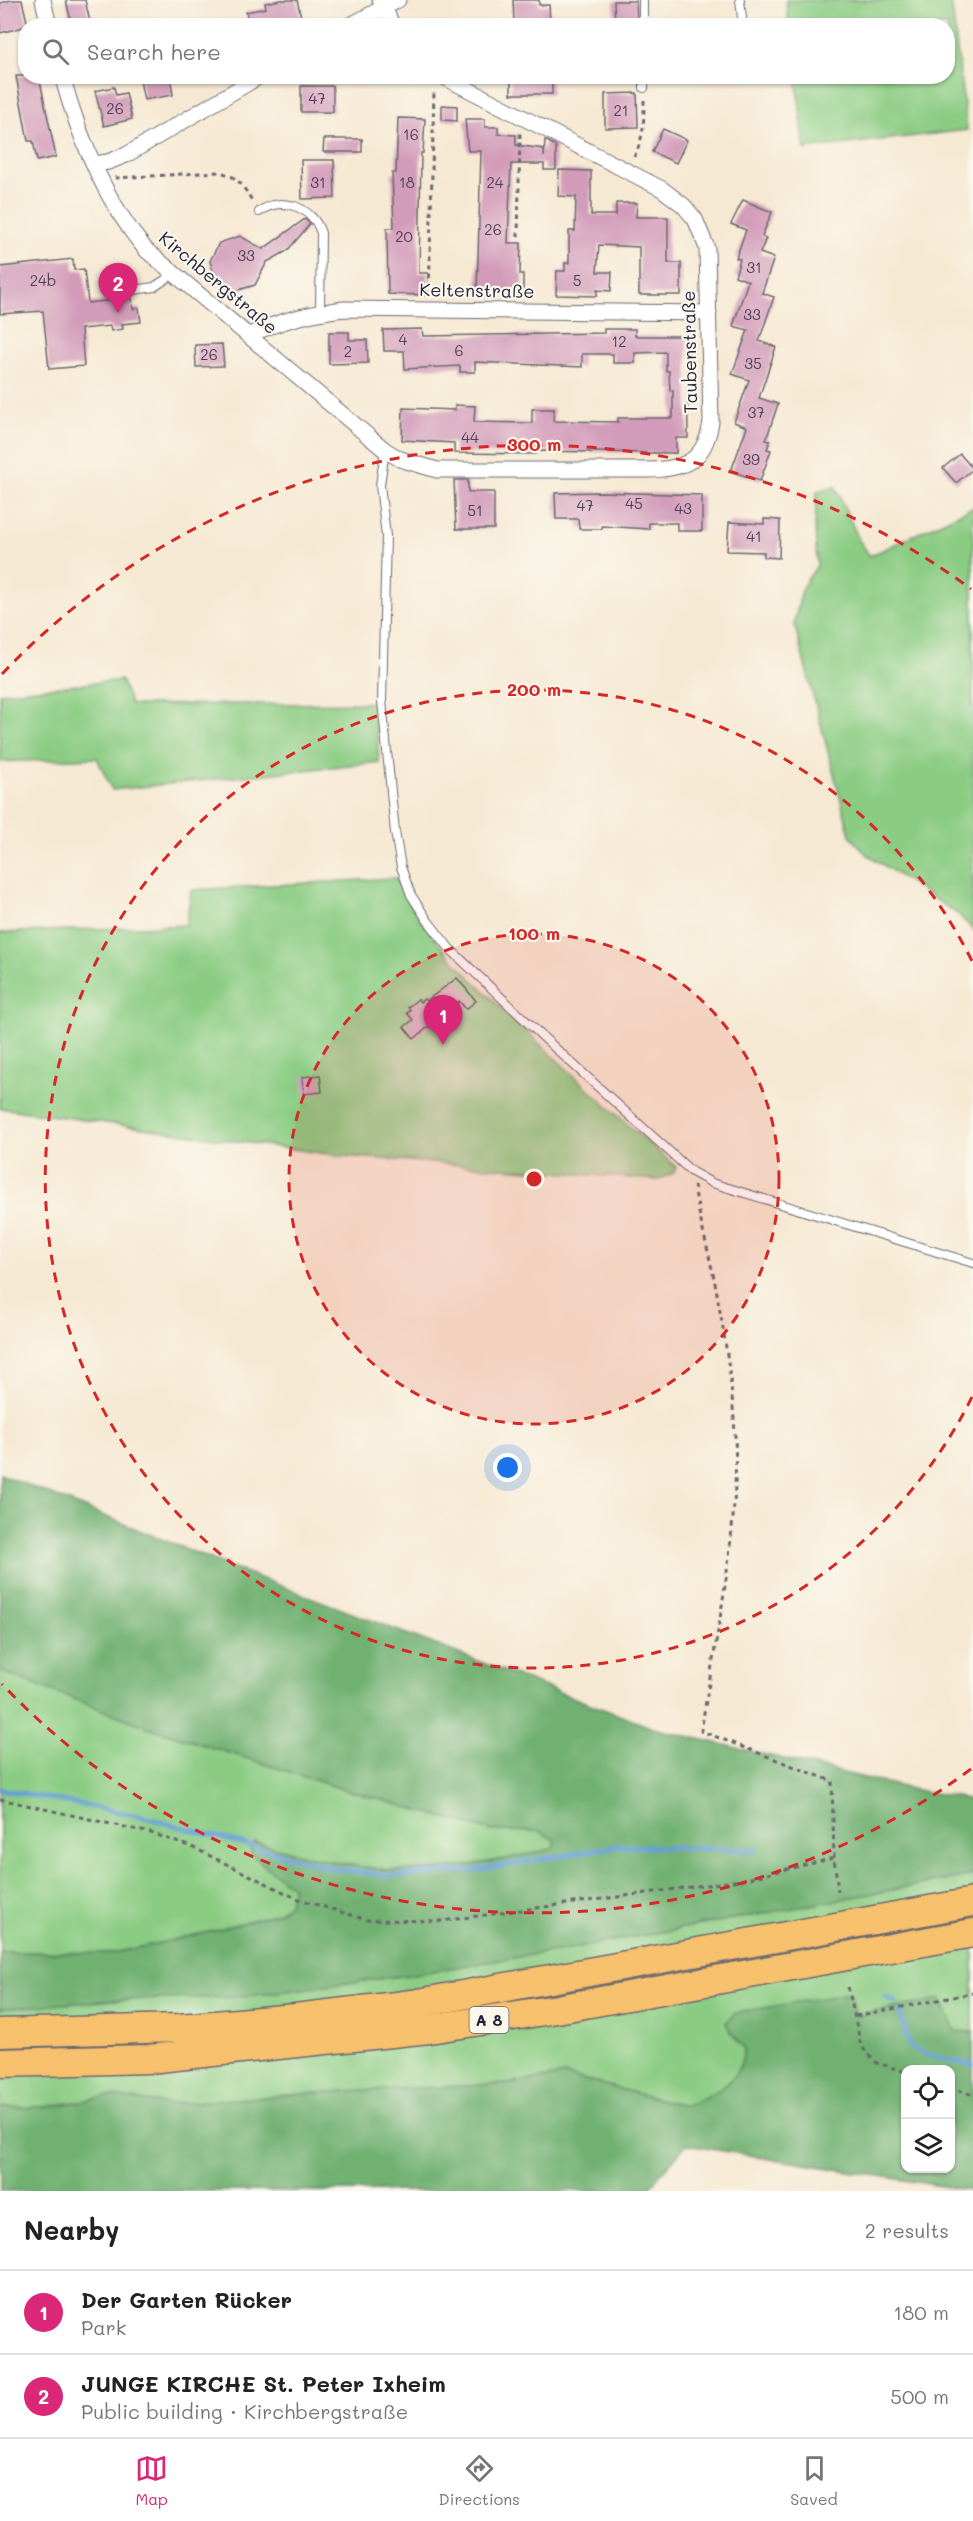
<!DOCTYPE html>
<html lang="en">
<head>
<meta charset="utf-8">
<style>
	body { margin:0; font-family:Mali,sans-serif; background:#f2f2f2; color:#222 }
	.controls { position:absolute; right:18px; bottom:18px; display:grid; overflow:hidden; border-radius:12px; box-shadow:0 2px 4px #0004 }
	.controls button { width:54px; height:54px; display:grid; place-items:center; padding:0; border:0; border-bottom:2px solid #e0e0e0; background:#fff; color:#222; font:30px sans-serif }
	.you { position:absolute; left:508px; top:1468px; width:21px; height:21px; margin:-15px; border:4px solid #fff; border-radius:50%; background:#1a73e8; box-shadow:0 0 0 9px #1a73e833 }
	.badge { display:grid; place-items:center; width:39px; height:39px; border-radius:50%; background:#db2777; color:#fff; font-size:20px; font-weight:700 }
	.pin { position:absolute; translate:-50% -50px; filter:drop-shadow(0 2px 3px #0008) }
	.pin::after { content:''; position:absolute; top:32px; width:21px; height:18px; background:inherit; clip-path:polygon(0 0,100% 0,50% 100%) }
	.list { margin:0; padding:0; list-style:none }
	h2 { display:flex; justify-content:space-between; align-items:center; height:78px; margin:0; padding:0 24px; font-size:26px }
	h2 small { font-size:20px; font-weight:400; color:#767676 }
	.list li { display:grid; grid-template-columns:39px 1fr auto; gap:18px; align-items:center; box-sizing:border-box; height:84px; padding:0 24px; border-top:2px solid #e0e0e0 }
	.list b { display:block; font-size:22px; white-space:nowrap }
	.list p { margin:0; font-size:20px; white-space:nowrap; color:#767676 }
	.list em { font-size:20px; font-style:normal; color:#767676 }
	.icon { flex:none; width:33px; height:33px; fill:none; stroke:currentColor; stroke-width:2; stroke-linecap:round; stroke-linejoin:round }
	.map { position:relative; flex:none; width:973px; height:2191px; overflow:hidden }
	.search { position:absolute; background:#fff; box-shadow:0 2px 4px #0004; left:18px; right:18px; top:18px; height:66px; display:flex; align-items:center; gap:15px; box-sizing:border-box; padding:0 21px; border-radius:24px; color:#767676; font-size:22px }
	.sheet { height:246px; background:#fff }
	nav { display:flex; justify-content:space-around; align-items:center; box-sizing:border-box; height:84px; border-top:2px solid #e0e0e0; background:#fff; font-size:16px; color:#767676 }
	nav a { display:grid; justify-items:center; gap:3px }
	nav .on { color:#db2777 }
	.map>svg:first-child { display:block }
	.green { fill:#8bcc83; stroke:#56775f; stroke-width:1.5 }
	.forest { fill:#70b071; stroke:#496956; stroke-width:1.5; fill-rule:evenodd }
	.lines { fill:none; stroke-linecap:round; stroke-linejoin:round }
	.stream { stroke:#649ed3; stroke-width:5 }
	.building { fill:#d29bb9 }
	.service-casing { stroke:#6c6870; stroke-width:10 }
	.minor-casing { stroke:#6c6870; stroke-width:17 }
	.motorway-casing { stroke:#6c6870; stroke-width:31 }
	.path { stroke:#6c6870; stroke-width:3; stroke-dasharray:4.5 4.5; stroke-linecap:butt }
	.service { stroke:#fff; stroke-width:8 }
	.minor { stroke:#fff; stroke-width:15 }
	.motorway { stroke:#f7c06c; stroke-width:28 }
	.ring { fill:none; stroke:#d62828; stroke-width:3; stroke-dasharray:10 8 }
	.labels { text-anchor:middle; stroke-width:4.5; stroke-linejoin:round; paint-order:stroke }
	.number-label { font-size:15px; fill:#4e405a }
	.shield { fill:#fbf7ec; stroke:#636270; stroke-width:1.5 }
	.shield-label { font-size:16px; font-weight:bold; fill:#22223b }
	.street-label { font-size:18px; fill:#22223b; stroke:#fbf7ec }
	.centre { fill:#d62828; stroke:#fbf7ec; stroke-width:3 }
	.ring-label { font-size:18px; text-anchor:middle; font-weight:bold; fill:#d62828; stroke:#fbf7ec; stroke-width:4.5; stroke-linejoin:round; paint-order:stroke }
</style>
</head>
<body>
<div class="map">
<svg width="973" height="2191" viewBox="0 0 973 2191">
	<rect width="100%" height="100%" fill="#fbf7ec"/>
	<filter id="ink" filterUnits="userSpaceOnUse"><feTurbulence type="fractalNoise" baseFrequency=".0167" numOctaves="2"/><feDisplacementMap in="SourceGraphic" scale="12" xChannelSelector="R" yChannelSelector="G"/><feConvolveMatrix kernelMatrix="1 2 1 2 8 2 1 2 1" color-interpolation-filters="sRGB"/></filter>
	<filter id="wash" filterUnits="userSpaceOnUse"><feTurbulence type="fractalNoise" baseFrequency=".008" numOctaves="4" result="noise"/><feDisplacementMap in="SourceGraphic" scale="24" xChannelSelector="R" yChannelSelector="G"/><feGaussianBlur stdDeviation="1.35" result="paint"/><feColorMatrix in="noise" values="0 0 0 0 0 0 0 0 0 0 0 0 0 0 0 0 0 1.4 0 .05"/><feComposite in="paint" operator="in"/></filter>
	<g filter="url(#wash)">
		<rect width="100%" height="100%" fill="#f6e9d3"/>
		<g class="green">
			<polygon points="786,0 951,0 967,130 805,149 796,77 948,76 948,26 789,25"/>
			<polygon points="835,486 860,542 870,556 973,507 973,930 959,915 865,853 850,835 794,623 803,586 817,566 815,525 817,491"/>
			<polygon points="121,680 131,705 375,703 379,762 112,790 97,758 0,762 0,693"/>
			<path d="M395,878C424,937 471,979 518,1023C569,1072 622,1120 676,1167L674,1173L658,1180L342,1156L0,1108V933L186,925L191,890Z"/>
			<path d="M0,1671L148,1727L346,1790L493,1831H540L556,1841L552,1849C503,1860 439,1874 389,1870C343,1866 299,1855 255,1842L252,1855L293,1888L289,1904L277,1913L209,1932L114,1953L0,1952Z"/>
			<path d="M973,1875V2032H955L940,1999L856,2016L850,1993L730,2032L744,2048C741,2084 716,2092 686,2106L565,2075L508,2084L167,2104L112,2096L45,2107L0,2108V2009L113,2000L239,1997L401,1976L574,1948Z"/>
		</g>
		<g class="forest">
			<path d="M0,1474L216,1561L653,1728L912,1789L973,1800V1875L574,1948L401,1976L239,1997L113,2000L0,2009V1952L114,1953L209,1932L277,1913L289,1904L293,1888L252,1855L250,1848L255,1842C299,1855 343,1866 389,1870C438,1874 505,1860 552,1849L556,1841L540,1831H493L346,1790L148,1727L0,1671Z"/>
			<path d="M850,1993L856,2016L941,1999L955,2031L973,2032V2191L686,2145L646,2191H0V2108L45,2107L112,2096L167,2104L343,2091L508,2084L565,2075L686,2106C716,2092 741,2084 744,2048L730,2031L726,2023L735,2013ZM906,2070H950V2168H906Z"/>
		</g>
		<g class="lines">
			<g class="stream">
				<polyline points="0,1789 140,1816 335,1869 391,1876 471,1871 618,1846 757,1850"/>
				<polyline points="886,1997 896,2002"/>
				<polyline points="899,2012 911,2048 927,2055 973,2065"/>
			</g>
		</g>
		<g id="blocks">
			<g class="building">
				<polygon points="11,0 22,0 28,26 0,33 0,3"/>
				<polygon points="66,0 85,0 91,26 72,26"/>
				<polygon points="281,0 297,0 302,21 283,26 249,26 246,12 266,8 265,3"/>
				<polygon points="513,0 539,0 539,5 549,5 550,21 514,22"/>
				<polygon points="614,1 636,1 637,23 615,24"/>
				<polygon points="16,76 39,76 56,157 37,161 33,141 28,141"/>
				<polygon points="139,76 170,76 173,95 144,100"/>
				<rect x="511" y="76" width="41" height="18"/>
				<rect x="301" y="86" width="32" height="26"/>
				<polygon points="114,87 116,95 126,93 132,119 104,126 95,91"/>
				<polygon points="637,93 638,127 605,128 605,94"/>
				<polygon points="442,105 457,106 457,121 442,120"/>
				<polygon points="398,118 425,119 423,153 421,153 419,273 428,273 427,295 388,294 387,228 394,228 392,173 396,173"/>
				<polygon points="465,119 485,119 485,127 498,127 498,134 516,135 516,145 544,149 544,157 545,140 556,146 556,170 544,170 544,164 511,164 508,243 521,243 520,274 523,274 523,293 477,293 481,151 468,151"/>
				<polygon points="663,129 687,140 676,163 652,152"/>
				<polygon points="324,139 362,139 362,152 323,152"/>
				<polygon points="301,160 334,160 335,198 302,199"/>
				<polygon points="559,170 591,171 591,215 616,215 616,203 637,203 636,217 668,217 668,263 681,263 681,295 639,295 639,247 599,245 597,272 612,272 611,291 597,290 597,296 556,295 557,271 565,271 565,263 569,263 569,231 575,231 576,197 558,196"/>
				<polygon points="743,200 772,212 762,236 766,238 760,253 774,258 762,293 774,297 759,341 776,347 759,398 778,404 766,440 770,441 767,449 771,450 760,481 731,471 747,427 734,422 749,380 732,374 748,330 733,326 748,281 735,276 740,259 736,258 746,230 731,224"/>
				<polygon points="305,219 310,224 287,251 267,262 255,285 235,291 216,282 210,261 219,243 240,236 263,249"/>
				<polygon points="73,259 74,270 84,269 88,303 132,298 133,309 139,308 141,322 122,324 123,329 111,331 110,326 81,329 84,366 49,369 43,311 0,314 0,267"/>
				<polygon points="422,329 423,336 604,333 604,329 635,329 635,336 687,336 688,438 676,438 676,453 656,453 536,451 536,454 454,453 454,443 402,440 403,408 455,410 455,405 475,406 474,422 532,423 532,409 554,409 553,421 618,422 618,418 673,418 673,390 670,391 669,371 666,371 666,352 635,353 635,363 613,363 613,354 582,354 582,367 475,362 475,372 460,372 460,366 405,369 404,351 384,351 383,330"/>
				<polygon points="329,332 349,332 349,340 367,340 368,363 329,364"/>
				<polygon points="222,344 224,366 196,367 195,345"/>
				<polygon points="960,454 973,469 956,483 943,468"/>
				<polygon points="454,480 468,480 468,492 494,492 494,529 456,529"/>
				<polygon points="601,492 702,495 702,531 677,531 677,523 649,523 649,529 602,526 602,529 579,529 578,519 556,519 555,493"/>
				<polygon points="764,519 780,520 779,558 764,557 764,552 727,551 729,522 764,524"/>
				<polygon points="457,978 476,1001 466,1009 459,1001 414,1039 404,1027 413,1020 407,1013 410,1010 408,1007 418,999 420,1002 424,999 426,1001"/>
				<polygon points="320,1075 322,1092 304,1094 302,1077"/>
			</g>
		</g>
	</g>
	<g filter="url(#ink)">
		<use href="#blocks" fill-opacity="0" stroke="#6c6870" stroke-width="1.5"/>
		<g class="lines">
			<defs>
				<g id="service">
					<polyline points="643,0 643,26"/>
					<polyline points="740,0 743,26"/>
					<polyline points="644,76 644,88"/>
					<path d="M259,212C281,195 313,207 321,233L320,312"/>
					<polyline points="108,294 154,287 174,274"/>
					<polyline points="385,450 380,485 386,536 382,701 395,832 401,867 411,895 428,921 450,949 543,1037 692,1172 712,1183 973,1263"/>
				</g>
				<g id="minor">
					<polyline points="43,0 49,26"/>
					<polyline points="380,0 393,26"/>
					<polyline points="349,26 398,0"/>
					<path d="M62,76C79,137 105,201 146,250L385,450L400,459L437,470H649C685,469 705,461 711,422L707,248L695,219L683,205L662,189L442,76"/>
					<polyline points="94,164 108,162 126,155 260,76"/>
					<path d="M250,335C280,320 311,313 344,309L709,313"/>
				</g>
				<g id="motorway">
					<polyline points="0,2033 179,2028 295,2018 413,2004 973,1902"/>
					<polyline points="0,2063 149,2059 429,2029 557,2009 973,1933"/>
				</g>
			</defs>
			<use href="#service" class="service-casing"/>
			<use href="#minor" class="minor-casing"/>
			<use href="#motorway" class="motorway-casing"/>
			<g class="path">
				<path d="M634,157C644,138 644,121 644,100"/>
				<path d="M115,178L219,172C239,176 243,187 253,202"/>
				<polyline points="518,237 520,132"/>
				<polyline points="429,296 434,90"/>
				<path d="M694,1185C700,1226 713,1265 719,1306C726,1343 731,1381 734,1419C742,1519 717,1631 701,1731L832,1781L834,1858"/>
				<polyline points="0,1799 151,1833 194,1848 296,1898 367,1920 441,1921 742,1880 834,1858 838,1891"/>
				<polyline points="848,1987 861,2046 877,2063 906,2072"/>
				<polyline points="856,2016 973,1993"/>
				<polyline points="950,2087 973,2095"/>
			</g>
			<use href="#service" class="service"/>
			<use href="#minor" class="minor"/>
			<use href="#motorway" class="motorway"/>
		</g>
	</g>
	<circle cx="534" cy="1179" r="245" fill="#d62828" fill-opacity=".12"/>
	<g class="ring">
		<circle cx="534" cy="1179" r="245"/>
		<path d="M972 1397A489 489 0 1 1 972 961"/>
		<path d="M971 1769A734 734 0 0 1 2 1684M2 674A734 734 0 0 1 971 589"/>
	</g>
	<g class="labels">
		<g class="number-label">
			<text x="317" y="104">47</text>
			<text x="115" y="114">26</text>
			<text x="621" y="116">21</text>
			<text x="411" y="140">16</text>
			<text x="318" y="188">31</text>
			<text x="407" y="188">18</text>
			<text x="495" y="188">24</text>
			<text x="493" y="235">26</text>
			<text x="404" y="242">20</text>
			<text x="246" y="261">33</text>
			<text x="754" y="273">31</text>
			<text x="43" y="286">24b</text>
			<text x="577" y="286">5</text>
			<text x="752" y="320">33</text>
			<text x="403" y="345">4</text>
			<text x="619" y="347">12</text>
			<text x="459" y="356">6</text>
			<text x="348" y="357">2</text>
			<text x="209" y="360">26</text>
			<text x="753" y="369">35</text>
			<text x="756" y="418">37</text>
			<text x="470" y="443">44</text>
			<text x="751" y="465">39</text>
			<text x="634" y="509">45</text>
			<text x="585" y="511">47</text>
			<text x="683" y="514">43</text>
			<text x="475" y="516">51</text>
			<text x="754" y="542">41</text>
		</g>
		<rect class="shield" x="469.5" y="2007" width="39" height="26" rx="4.5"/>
		<g class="shield-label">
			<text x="489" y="2026">A 8</text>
		</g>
		<g class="street-label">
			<text transform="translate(218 283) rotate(40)" y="6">Kirchbergstraße</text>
			<text transform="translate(477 291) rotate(1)" y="6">Keltenstraße</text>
			<text transform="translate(690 352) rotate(-91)" y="6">Taubenstraße</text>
		</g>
	</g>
	<circle cx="534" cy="1179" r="9" class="centre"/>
	<g class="ring-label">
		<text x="534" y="451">300 m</text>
		<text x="534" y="696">200 m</text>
		<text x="534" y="940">100 m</text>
	</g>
</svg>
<div class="controls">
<button><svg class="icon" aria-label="locate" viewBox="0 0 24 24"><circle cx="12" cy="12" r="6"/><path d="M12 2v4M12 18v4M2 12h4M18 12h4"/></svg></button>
<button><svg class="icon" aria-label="layers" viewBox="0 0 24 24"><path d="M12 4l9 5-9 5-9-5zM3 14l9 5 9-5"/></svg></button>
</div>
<div class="you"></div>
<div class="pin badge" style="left:443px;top:1045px">1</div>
<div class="pin badge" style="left:118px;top:313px">2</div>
<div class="search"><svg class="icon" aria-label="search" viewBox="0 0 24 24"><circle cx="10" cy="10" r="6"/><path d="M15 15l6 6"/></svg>Search here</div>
</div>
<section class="sheet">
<h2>Nearby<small>2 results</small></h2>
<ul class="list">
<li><span class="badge">1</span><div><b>Der Garten Rücker</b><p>Park</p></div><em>180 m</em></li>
<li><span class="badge">2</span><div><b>JUNGE KIRCHE St. Peter Ixheim</b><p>Public building · Kirchbergstraße</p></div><em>500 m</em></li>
</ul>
</section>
<nav>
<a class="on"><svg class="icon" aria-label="map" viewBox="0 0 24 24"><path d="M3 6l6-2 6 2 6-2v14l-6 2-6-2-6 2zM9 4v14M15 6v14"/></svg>Map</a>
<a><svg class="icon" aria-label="directions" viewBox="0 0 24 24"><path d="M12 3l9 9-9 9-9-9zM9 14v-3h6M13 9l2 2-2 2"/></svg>Directions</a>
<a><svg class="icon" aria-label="saved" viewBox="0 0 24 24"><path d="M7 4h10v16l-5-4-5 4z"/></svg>Saved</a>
</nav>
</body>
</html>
